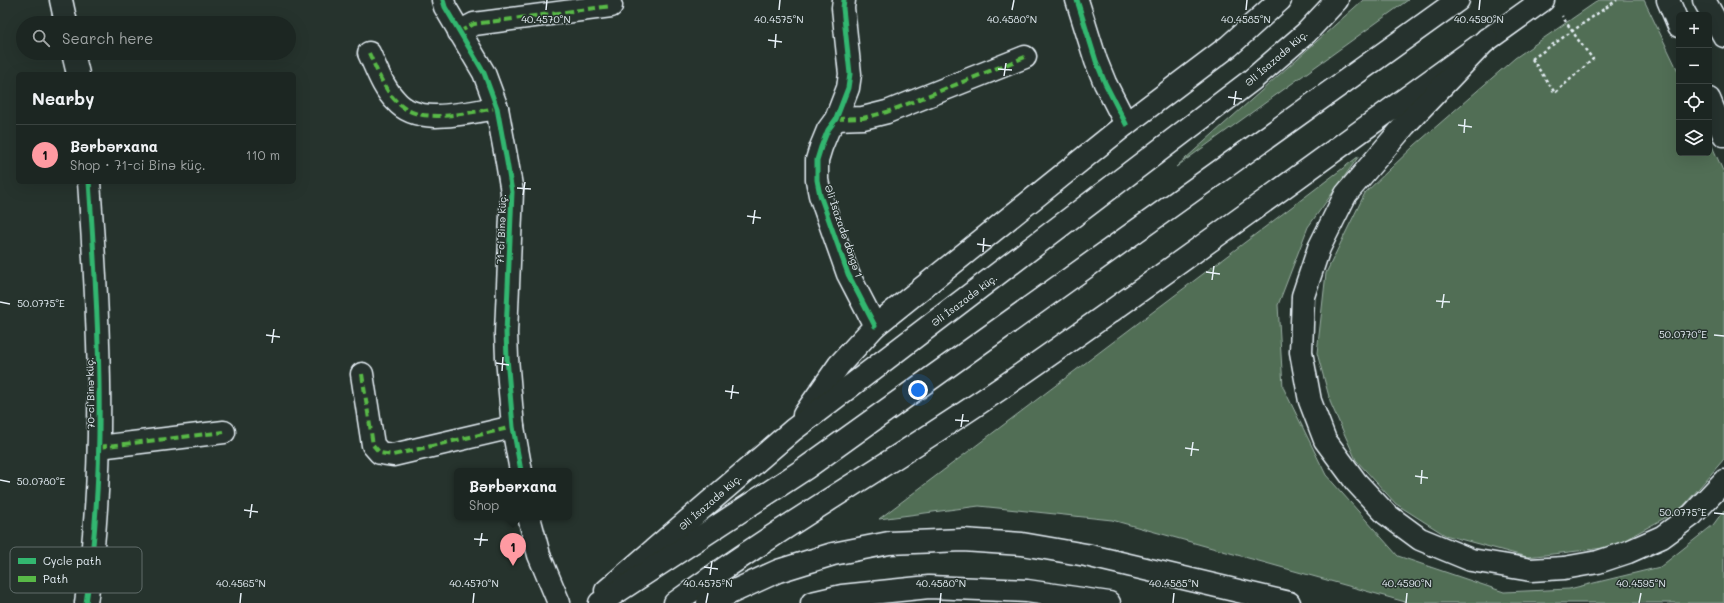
<!DOCTYPE html>
<html lang="en">
<head>
<meta charset="utf-8">
<style>
	body { margin:0; font-family:Mali,sans-serif; background:#29322f; color:#f1f3f6 }
	.controls { position:absolute; right:12px; top:12px; display:grid; overflow:hidden; border-radius:6px; box-shadow:0 4px 16px #0002 }
	.controls button { width:36px; height:36px; display:grid; place-items:center; padding:0; border:0; border-bottom:1px solid #3a4340; background:#1c2622; color:#f1f3f6; font:20px sans-serif }
	.you { position:absolute; left:918px; top:390px; width:14px; height:14px; margin:-10px; border:3px solid #fff; border-radius:50%; background:#1a73e8; box-shadow:0 0 0 6px #1a73e833 }
	.badge { display:grid; place-items:center; width:26px; height:26px; border-radius:50%; background:#ff9aa2; color:#111; font-size:13px; font-weight:700 }
	.pin { position:absolute; translate:-50% -33px; filter:drop-shadow(0 1px 2px #0008) }
	.pin::after { content:''; position:absolute; top:21px; width:14px; height:12px; background:inherit; clip-path:polygon(0 0,100% 0,50% 100%) }
	.popup { position:absolute; left:454px; top:468px; width:118px; height:52px; box-sizing:border-box; display:grid; place-content:center; border-radius:6px; background:#1c2622; filter:drop-shadow(0 1px 3px #0005); font-size:13px; white-space:nowrap; color:#a0a5a5 }
	.popup b { font-size:15px; color:#f1f3f6 }
	.popup::after { content:''; position:absolute; left:50%; top:100%; margin-left:-8px; border:8px solid transparent; border-top-color:#1c2622 }
	.list { margin:0; padding:0; list-style:none }
	h2 { display:flex; justify-content:space-between; align-items:center; height:52px; margin:0; padding:0 16px; font-size:17px }
	h2 small { font-size:13px; font-weight:400; color:#a0a5a5 }
	.list li { display:grid; grid-template-columns:26px 1fr auto; gap:12px; align-items:center; box-sizing:border-box; height:60px; padding:0 16px; border-top:1px solid #3a4340 }
	.list b { display:block; font-size:15px; white-space:nowrap }
	.list p { margin:0; font-size:13px; white-space:nowrap; color:#a0a5a5 }
	.list em { font-size:13px; font-style:normal; color:#a0a5a5 }
	.icon { flex:none; width:22px; height:22px; fill:none; stroke:currentColor; stroke-width:2; stroke-linecap:round; stroke-linejoin:round }
	.map { position:relative; flex:none; width:1724px; height:603px; overflow:hidden }
	.search { position:absolute; background:#1c2622; box-shadow:0 4px 16px #0002; left:16px; top:16px; width:280px; height:44px; display:flex; align-items:center; gap:10px; box-sizing:border-box; padding:0 14px; border-radius:22px; color:#a0a5a5; font-size:15px }
	.panel { position:absolute; background:#1c2622; box-shadow:0 4px 16px #0002; left:16px; top:72px; width:280px; height:112px; border-radius:6px }
	.map>svg:first-child { display:block }
	.green { fill:#516e55; stroke:#9cb0a6 }
	.lines { fill:none; stroke-linecap:round; stroke-linejoin:round }
	.minor-casing { stroke:#e8f1f8; stroke-width:25 }
	.major-casing { stroke:#e8f1f8; stroke-width:25 }
	.highway-casing { stroke:#e8f1f8; stroke-width:25 }
	.path { stroke:#e8f1f8; stroke-width:2.5; stroke-dasharray:3 3; stroke-linecap:butt }
	.minor { stroke:#26332d; stroke-width:22 }
	.major { stroke:#26332d; stroke-width:22 }
	.highway { stroke:#26332d; stroke-width:22 }
	.path-bridge { stroke:#e8f1f8; stroke-width:2.5; stroke-dasharray:3 3; stroke-linecap:butt }
	.quiet { stroke:#58b947; stroke-width:4; stroke-dasharray:8 4; stroke-linecap:butt }
	.cycleway-casing { stroke:#26332d; stroke-width:8 }
	.cycleway { stroke:#33b770; stroke-width:5 }
	.ticks { fill:none; stroke:#e8f1f8; stroke-width:1.5 }
	.labels { text-anchor:middle; stroke-width:3; stroke-linejoin:round; paint-order:stroke }
	.street-label { font-size:10px; fill:#e8f1f8; stroke:#26332d }
	.key { fill:#26332d; stroke:#606c6a; stroke-width:1 }
	.key-label { font-size:11px; fill:#e8f1f8 }
	.ticks-label { font-size:10px; text-anchor:middle; fill:#e8f1f8; stroke:#26332d; stroke-width:3; stroke-linejoin:round; paint-order:stroke }
</style>
</head>
<body>
<div class="map">
<svg width="1724" height="603" viewBox="0 0 1724 603">
	<rect width="100%" height="100%" fill="#26332d"/>
	<filter id="ink" filterUnits="userSpaceOnUse"><feTurbulence type="fractalNoise" baseFrequency=".025" numOctaves="2"/><feDisplacementMap in="SourceGraphic" scale="8" xChannelSelector="R" yChannelSelector="G"/><feConvolveMatrix kernelMatrix="1 2 1 2 8 2 1 2 1" color-interpolation-filters="sRGB"/></filter>
	<g filter="url(#ink)">
		<g class="green">
			<polygon points="1363,0 1408,0 1176,167"/>
			<polygon points="1599,0 1644,0 1679,73 1679,153 1709,153 1709,139 1724,173 1724,459 1681,509 1612,547 1527,557 1445,535 1396,504 1356,460 1331,404 1317,353 1326,273 1365,193 1415,145 1515,58"/>
			<polygon points="1359,156 1308,227 1278,305 1283,387 1326,475 1398,556 1504,592 1569,589 1660,567 1713,525 1724,510 1724,603 1409,603 1112,520 979,506 879,519"/>
		</g>
		<g class="lines">
			<defs>
				<g id="minor">
					<polyline points="61,0 66,23"/>
					<polyline points="443,0 445,7 484,73 497,108 507,162 512,192 506,333 507,358 513,427 521,471"/>
					<polyline points="844,0 843,8 850,74 848,88 836,119 828,130 821,147 817,160 817,180 820,195 848,274 875,326"/>
					<polyline points="1077,0 1096,61 1105,83 1126,124"/>
					<polyline points="459,32 474,24 611,6"/>
					<polyline points="73,53 78,74"/>
					<path d="M369,53C377,70 383,88 396,101C418,127 468,112 497,108"/>
					<polyline points="836,119 863,118 887,112 1025,57"/>
					<polyline points="362,374 373,445 380,453 393,455 513,427"/>
					<polyline points="99,447 224,432"/>
					<polyline points="529,517 539,555 559,603"/>
					<path d="M86,603C107,464 99,322 89,182"/>
					<polyline points="812,603 842,596 929,587 1027,591 1109,603"/>
				</g>
				<g id="major">
					<polyline points="804,415 839,365 875,326 1126,124 1229,46 1280,0"/>
					<polyline points="606,591 793,430 1253,79 1306,33 1337,0"/>
					<path d="M675,603C785,523 904,456 1016,378C1194,255 1367,125 1543,0"/>
					<polyline points="708,603 778,571 833,554 889,543 963,540 1022,544 1086,555 1289,603"/>
				</g>
				<g id="highway">
					<polyline points="1668,0 1679,26"/>
					<polyline points="1704,0 1724,36"/>
					<polyline points="1487,39 1405,125 1346,194 1319,248 1303,296 1301,352 1310,401 1325,440 1356,482 1386,514 1420,539 1471,560 1531,570 1564,568 1598,562 1628,552 1662,537 1692,515 1724,481"/>
					<polyline points="1709,99 1724,135"/>
					<polyline points="600,603 806,468 1458,0"/>
				</g>
			</defs>
			<use href="#minor" class="minor-casing"/>
			<use href="#major" class="major-casing"/>
			<use href="#highway" class="highway-casing"/>
			<polyline class="path" points="1532,59 1555,93 1593,59 1581,44 1562,16"/>
			<use href="#minor" class="minor"/>
			<use href="#major" class="major"/>
			<use href="#highway" class="highway"/>
			<polyline class="path-bridge" points="1532,59 1617,0"/>
			<g class="quiet">
				<polyline points="459,32 474,24 611,6"/>
				<path d="M369,53C377,70 383,88 396,101C418,127 468,112 497,108"/>
				<polyline points="836,119 863,118 887,112 1025,57"/>
				<polyline points="362,374 373,445 380,453 393,455 513,427"/>
				<polyline points="99,447 224,432"/>
			</g>
			<defs>
				<g id="cycleway">
					<polyline points="443,0 445,7 484,73 497,108 507,162 512,192 506,333 507,358 513,427 521,471"/>
					<polyline points="844,0 843,8 850,74 848,88 836,119 828,130 821,147 817,160 817,180 820,195 848,274 875,326"/>
					<polyline points="1077,0 1096,61 1105,83 1126,124"/>
					<path d="M86,603C107,464 99,322 89,182"/>
				</g>
			</defs>
			<use href="#cycleway" class="cycleway-casing"/>
			<use href="#cycleway" class="cycleway"/>
		</g>
	</g>
	<path class="ticks" d="M546,10L547,0M779,10L780,0M1012,10L1014,0M1246,10L1247,0M1479,10L1480,0M768,40L782,42M775,48L776,34M998,69L1012,70M1004,76L1006,63M1228,97L1242,99M1234,105L1236,91M1458,125L1472,127M1464,133L1465,119M517,188L531,189M523,195L525,182M747,216L761,218M753,224L755,210M977,244L991,246M983,252L984,238M1206,272L1220,274M1212,280L1214,266M1436,301L1450,302M0,302L10,304M1442,308L1444,294M266,335L280,337M1714,335L1724,336M272,343L274,329M496,363L509,365M502,371L503,357M725,391L739,393M731,399L733,385M955,420L969,421M961,427L963,414M1185,448L1199,450M1191,456L1193,442M1415,476L1428,478M0,480L10,482M1421,484L1422,470M244,510L258,512M1714,513L1724,514M250,518L252,504M474,539L488,540M480,546L482,533M704,567L718,569M710,575L712,561M240,603L241,593M473,603L474,593M706,603L708,593M940,603L941,593M1173,603L1174,593M1406,603L1407,593M1639,603L1641,593"/>
	<g class="labels">
		<g class="street-label">
			<text transform="translate(1276 58) rotate(-41)" y="4">Əli İsazadə küç.</text>
			<text transform="translate(501 229) rotate(-88)" y="4">71-ci Binə küç.</text>
			<text transform="translate(844 231) rotate(71)" y="4">Əli İsazadə döngə 1</text>
			<text transform="translate(964 300) rotate(-37)" y="4">Əli İsazadə küç.</text>
			<text transform="translate(90 393) rotate(-91)" y="4">70-ci Binə küç.</text>
			<text transform="translate(710 502) rotate(-41)" y="4">Əli İsazadə küç.</text>
		</g>
	</g>
	<rect x="10" y="547" width="132" height="46" rx="6" class="key"/>
	<rect x="18" y="558" width="18" height="6" fill="#33b770"/>
	<rect x="18" y="576" width="18" height="6" fill="#58b947"/>
	<g class="key-label">
		<text x="43" y="565">Cycle path</text>
		<text x="43" y="583">Path</text>
	</g>
	<g class="ticks-label">
		<text x="546" y="23">40.4570°N</text>
		<text x="779" y="23">40.4575°N</text>
		<text x="1012" y="23">40.4580°N</text>
		<text x="1246" y="23">40.4585°N</text>
		<text x="1479" y="23">40.4590°N</text>
		<text x="41" y="307">50.0775°E</text>
		<text x="1683" y="338">50.0770°E</text>
		<text x="41" y="485">50.0780°E</text>
		<text x="1683" y="516">50.0775°E</text>
		<text x="241" y="587">40.4565°N</text>
		<text x="474" y="587">40.4570°N</text>
		<text x="708" y="587">40.4575°N</text>
		<text x="941" y="587">40.4580°N</text>
		<text x="1174" y="587">40.4585°N</text>
		<text x="1407" y="587">40.4590°N</text>
		<text x="1641" y="587">40.4595°N</text>
	</g>
</svg>
<div class="controls">
<button>+</button>
<button>−</button>
<button><svg class="icon" aria-label="locate" viewBox="0 0 24 24"><circle cx="12" cy="12" r="6"/><path d="M12 2v4M12 18v4M2 12h4M18 12h4"/></svg></button>
<button><svg class="icon" aria-label="layers" viewBox="0 0 24 24"><path d="M12 4l9 5-9 5-9-5zM3 14l9 5 9-5"/></svg></button>
</div>
<div class="you"></div>
<div class="pin badge" style="left:513px;top:566px">1</div>
<div class="popup"><b>Bərbərxana</b>Shop</div>
<div class="search"><svg class="icon" aria-label="search" viewBox="0 0 24 24"><circle cx="10" cy="10" r="6"/><path d="M15 15l6 6"/></svg>Search here</div>
<section class="panel">
<h2>Nearby<small></small></h2>
<ul class="list">
<li><span class="badge">1</span><div><b>Bərbərxana</b><p>Shop · 71-ci Binə küç.</p></div><em>110 m</em></li>
</ul>
</section>
</div>
</body>
</html>
